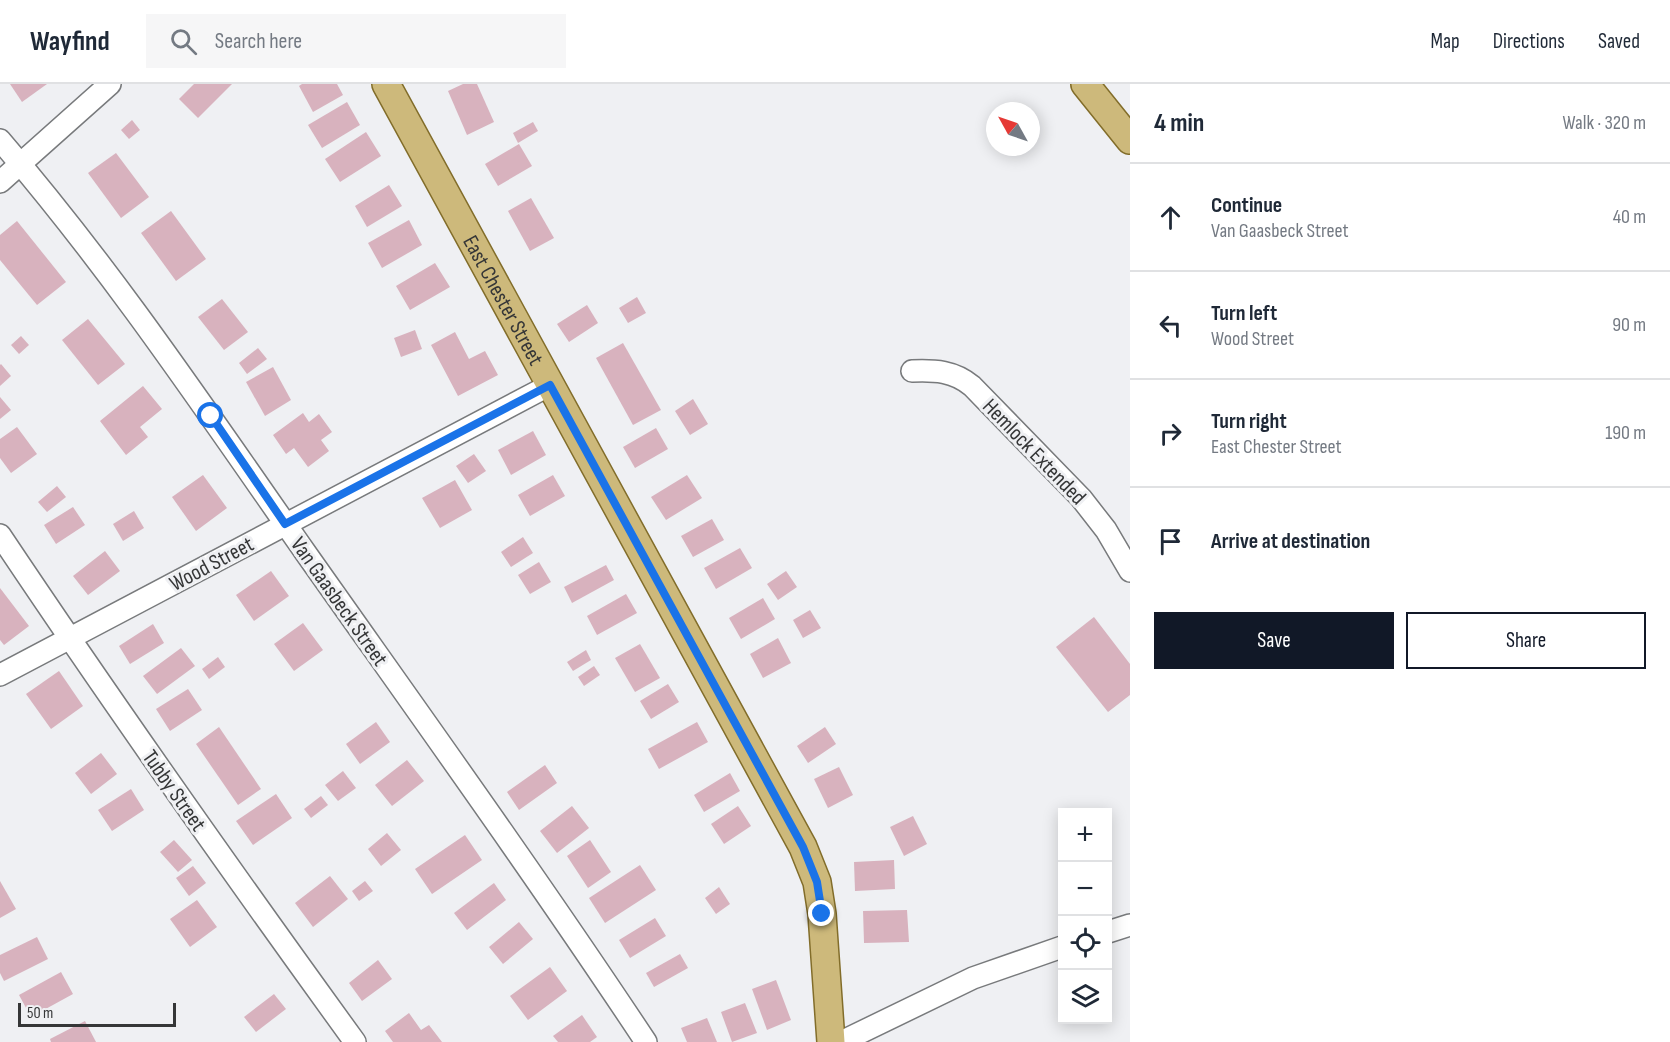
<!DOCTYPE html>
<html lang="en">
<head>
<meta charset="utf-8">
<style>
	body { margin:0; font-family:"Sofia Sans Condensed",sans-serif; background:#f6f6f7; color:#1f2937 }
	.controls { position:absolute; right:18px; bottom:18px; display:grid; overflow:hidden; border-radius:0px; box-shadow:0 3px 15px #0003 }
	.controls button { width:54px; height:54px; display:grid; place-items:center; padding:0; border:0; border-bottom:2px solid #e0e1e3; background:#fff; color:#1f2937; font:30px sans-serif }
	.compass { position:absolute; left:986px; top:18px; width:54px; height:54px; border-radius:50%; background:#fff; box-shadow:0 3px 15px #0003; rotate:310deg }
	.scale { position:absolute; left:18px; bottom:15px; width:158px; box-sizing:border-box; padding-left:6px; border:3px solid #353637; border-top:0; font-size:16px; line-height:21px; white-space:nowrap; color:#353637; -webkit-text-stroke:4px #eff0f3; paint-order:stroke }
	.stop { position:absolute; width:18px; height:18px; margin:-14px; border:4px solid #1a73e8; border-radius:50%; background:#fff }
	.stop.end { background:#1a73e8; border-color:#fff; box-shadow:0 2px 6px #0008 }
	.list { margin:0; padding:0; list-style:none }
	h2 { display:flex; justify-content:space-between; align-items:center; height:78px; margin:0; padding:0 24px; font-size:26px }
	h2 small { font-size:20px; font-weight:400; color:#747a83 }
	.list li { display:grid; grid-template-columns:39px 1fr auto; gap:18px; align-items:center; box-sizing:border-box; height:108px; padding:0 24px; border-top:2px solid #e0e1e3 }
	.list b { display:block; font-size:22px; white-space:nowrap }
	.list p { margin:0; font-size:20px; white-space:nowrap; color:#747a83 }
	.list em { font-size:20px; font-style:normal; color:#747a83 }
	.actions { display:flex; gap:12px; padding:18px 24px }
	.actions a { flex:1; padding:14px 0; border:2px solid #111827; border-radius:0px; text-align:center; font-size:21px; color:#111827 }
	.actions .main { background:#111827; color:#fff }
	.icon { flex:none; width:33px; height:33px; fill:none; stroke:currentColor; stroke-width:2; stroke-linecap:round; stroke-linejoin:round }
	.map { position:relative; flex:none; width:1130px; height:958px; overflow:hidden }
	header { display:flex; align-items:center; gap:36px; box-sizing:border-box; height:84px; padding:0 30px; background:#fff; border-bottom:2px solid #e0e1e3 }
	header strong { font-size:28px }
	nav { display:flex; gap:33px; margin-inline-start:auto; font-size:21px }
	.search { width:420px; height:54px; background:#f6f6f7; display:flex; align-items:center; gap:15px; box-sizing:border-box; padding:0 21px; border-radius:0px; color:#747a83; font-size:22px }
	main { display:flex }
	aside { flex:1; background:#fff }
	.map>svg:first-child { display:block }
	.building { fill:#d8b2be }
	.lines { fill:none; stroke-linecap:round; stroke-linejoin:round }
	.minor-casing { stroke:#787a7c; stroke-width:24 }
	.major-casing { stroke:#826d2a; stroke-width:30 }
	.minor { stroke:#fff; stroke-width:21 }
	.major { stroke:#cdb97b; stroke-width:27 }
	.route { stroke:#1a73e8; stroke-width:8 }
	.labels { text-anchor:middle; stroke-width:6; stroke-linejoin:round; paint-order:stroke }
	.street-label { font-size:22px; fill:#353637; stroke:#eff0f3 }
</style>
</head>
<body>
<header>
<strong>Wayfind</strong>
<div class="search"><svg class="icon" aria-label="search" viewBox="0 0 24 24"><circle cx="10" cy="10" r="6"/><path d="M15 15l6 6"/></svg>Search here</div>
<nav><a>Map</a><a>Directions</a><a>Saved</a></nav>
</header>
<main>
<div class="map">
<svg width="1130" height="958" viewBox="0 0 1130 958">
	<rect width="100%" height="100%" fill="#eff0f3"/>
	<g class="building">
		<polygon points="10,0 47,0 22,18"/>
		<polygon points="194,0 232,0 198,34 179,15"/>
		<polygon points="302,0 337,0 343,11 313,28 299,2"/>
		<polygon points="463,0 477,0 494,38 467,51 448,7"/>
		<polygon points="347,18 360,41 322,64 308,41"/>
		<polygon points="132,36 140,46 129,55 121,46"/>
		<polygon points="533,38 538,47 518,59 513,49"/>
		<polygon points="366,48 381,72 340,98 325,75"/>
		<polygon points="519,60 532,82 498,102 485,80"/>
		<polygon points="116,69 149,113 121,134 88,89"/>
		<polygon points="389,101 402,122 367,143 355,122"/>
		<polygon points="531,114 554,154 530,167 508,127"/>
		<polygon points="171,127 206,175 176,197 141,149"/>
		<polygon points="409,136 422,161 382,184 368,159"/>
		<polygon points="17,137 66,198 37,221 0,176 0,151"/>
		<polygon points="435,179 450,203 410,226 396,202"/>
		<polygon points="637,213 646,229 628,239 619,224"/>
		<polygon points="222,215 248,248 224,266 198,233"/>
		<polygon points="587,221 598,239 569,258 557,240"/>
		<polygon points="88,235 125,280 98,301 62,256"/>
		<polygon points="415,246 422,265 401,273 394,254"/>
		<polygon points="455,248 469,275 485,267 498,291 458,312 431,261"/>
		<polygon points="21,252 29,261 19,270 11,261"/>
		<polygon points="623,259 661,326 633,341 596,274"/>
		<polygon points="258,264 267,275 247,290 239,279"/>
		<polygon points="1,280 11,292 0,302 0,281"/>
		<polygon points="273,283 291,316 265,332 246,298"/>
		<polygon points="143,302 162,325 140,343 148,353 126,371 100,337"/>
		<polygon points="0,313 11,326 0,335"/>
		<polygon points="693,315 708,340 690,351 675,327"/>
		<polygon points="303,329 309,338 319,330 332,348 321,356 329,367 308,383 294,364 286,370 273,351"/>
		<polygon points="17,343 37,370 11,389 0,374 0,355"/>
		<polygon points="656,344 668,365 635,384 623,363"/>
		<polygon points="533,347 546,371 511,391 498,366"/>
		<polygon points="474,370 486,387 468,399 456,382"/>
		<polygon points="203,391 227,424 196,447 172,413"/>
		<polygon points="553,391 565,412 530,432 518,411"/>
		<polygon points="687,391 702,414 666,436 651,413"/>
		<polygon points="455,396 472,426 440,444 422,414"/>
		<polygon points="57,402 66,413 47,428 38,418"/>
		<polygon points="73,423 85,441 56,460 44,441"/>
		<polygon points="134,427 144,444 123,457 113,440"/>
		<polygon points="712,435 724,456 693,473 681,452"/>
		<polygon points="523,453 533,469 511,483 501,468"/>
		<polygon points="740,464 752,484 716,505 704,484"/>
		<polygon points="105,467 120,487 88,511 73,492"/>
		<polygon points="539,478 551,498 530,510 518,491"/>
		<polygon points="606,481 614,496 572,519 564,503"/>
		<polygon points="271,487 289,512 254,537 236,511"/>
		<polygon points="786,487 797,503 778,516 767,500"/>
		<polygon points="0,504 29,542 4,561 0,556"/>
		<polygon points="626,510 637,529 597,551 587,532"/>
		<polygon points="763,514 775,535 741,555 729,534"/>
		<polygon points="810,526 821,544 803,554 793,536"/>
		<polygon points="1094,533 1130,580 1130,611 1108,628 1056,563"/>
		<polygon points="303,539 323,566 294,587 274,560"/>
		<polygon points="153,540 164,559 130,580 119,562"/>
		<polygon points="778,554 791,579 763,594 750,570"/>
		<polygon points="640,560 660,594 635,608 615,574"/>
		<polygon points="181,564 195,582 157,610 143,592"/>
		<polygon points="586,566 591,576 573,587 567,578"/>
		<polygon points="218,573 225,583 209,595 202,585"/>
		<polygon points="594,582 600,591 584,602 578,593"/>
		<polygon points="59,587 83,622 51,645 26,610"/>
		<polygon points="668,600 679,618 651,635 640,617"/>
		<polygon points="188,605 202,626 170,647 156,625"/>
		<polygon points="376,638 390,658 360,680 346,660"/>
		<polygon points="697,638 708,658 659,685 648,665"/>
		<polygon points="219,643 261,705 238,721 196,660"/>
		<polygon points="825,643 836,660 808,679 797,662"/>
		<polygon points="101,669 117,690 91,710 75,689"/>
		<polygon points="407,676 424,697 392,722 375,701"/>
		<polygon points="545,681 557,699 519,726 507,708"/>
		<polygon points="839,683 853,711 828,724 814,695"/>
		<polygon points="343,687 356,704 338,717 325,701"/>
		<polygon points="730,689 740,707 704,728 694,711"/>
		<polygon points="131,705 144,726 112,747 98,726"/>
		<polygon points="276,710 292,734 253,761 236,737"/>
		<polygon points="321,712 328,721 311,734 304,725"/>
		<polygon points="572,722 589,744 557,769 540,747"/>
		<polygon points="738,722 751,742 724,760 711,740"/>
		<polygon points="913,732 927,760 904,772 890,743"/>
		<polygon points="387,749 401,766 381,782 368,765"/>
		<polygon points="465,751 482,776 432,810 415,785"/>
		<polygon points="174,756 192,776 178,788 160,768"/>
		<polygon points="590,756 611,788 588,804 567,772"/>
		<polygon points="894,776 895,805 855,807 854,778"/>
		<polygon points="640,781 656,806 605,839 589,814"/>
		<polygon points="193,782 206,799 189,812 176,794"/>
		<polygon points="330,792 348,815 313,843 295,819"/>
		<polygon points="0,797 16,825 0,834"/>
		<polygon points="365,797 373,807 359,817 352,807"/>
		<polygon points="494,799 506,816 467,846 454,829"/>
		<polygon points="719,803 730,820 716,830 705,814"/>
		<polygon points="197,816 217,843 190,863 170,835"/>
		<polygon points="907,826 909,858 864,859 863,827"/>
		<polygon points="655,834 666,852 630,874 619,856"/>
		<polygon points="519,838 533,855 503,880 489,863"/>
		<polygon points="37,853 48,875 4,897 0,889 0,871"/>
		<polygon points="680,870 688,884 654,903 646,889"/>
		<polygon points="378,876 392,895 362,917 349,899"/>
		<polygon points="550,883 567,907 528,936 510,912"/>
		<polygon points="61,888 73,910 31,933 19,911"/>
		<polygon points="776,896 791,936 767,946 752,905"/>
		<polygon points="274,910 286,925 256,948 244,933"/>
		<polygon points="745,919 757,949 732,958 721,928"/>
		<polygon points="409,929 421,946 429,941 442,958 393,958 385,947"/>
		<polygon points="582,931 597,953 590,958 558,958 553,952"/>
		<polygon points="707,934 717,958 687,958 681,944"/>
		<polygon points="85,937 96,958 51,958 50,955"/>
	</g>
	<g class="lines">
		<defs>
			<g id="minor">
				<path d="M0,56C112,186 207,328 305,468C420,631 536,792 646,958"/>
				<polyline points="0,98 110,0"/>
				<path d="M912,287C935,286 954,287 972,302L1081,414L1106,446L1130,487"/>
				<path d="M0,451C115,623 234,791 355,958"/>
				<polyline points="0,591 550,301"/>
				<polyline points="1108,848 1130,841"/>
				<polyline points="841,958 973,894 1062,863"/>
			</g>
			<g id="major">
				<path id="s1" d="M386,0L803,763L817,798L822,830L831,958"/>
				<polyline points="1085,0 1130,56"/>
			</g>
		</defs>
		<use href="#minor" class="minor-casing"/>
		<use href="#major" class="major-casing"/>
		<use href="#minor" class="minor"/>
		<use href="#major" class="major"/>
	</g>
	<g class="lines">
		<polyline class="route" points="211,332 285,440 550,301 803,763 817,798 822,830"/>
	</g>
	<g class="labels">
		<g class="street-label">
			<text dy="8" stroke="none"><textPath href="#s1" startOffset="246">East Chester Street</textPath></text>
			<text transform="translate(1035 367) rotate(46)" y="8">Hemlock Extended</text>
			<text transform="translate(211 479) rotate(-28)" y="8">Wood Street</text>
			<text transform="translate(340 517) rotate(55)" y="8">Van Gaasbeck Street</text>
			<text transform="translate(175 706) rotate(55)" y="8">Tubby Street</text>
		</g>
	</g>
</svg>
<div class="controls">
<button>+</button>
<button>−</button>
<button><svg class="icon" aria-label="locate" viewBox="0 0 24 24"><circle cx="12" cy="12" r="6"/><path d="M12 2v4M12 18v4M2 12h4M18 12h4"/></svg></button>
<button><svg class="icon" aria-label="layers" viewBox="0 0 24 24"><path d="M12 4l9 5-9 5-9-5zM3 14l9 5 9-5"/></svg></button>
</div>
<svg class="compass" viewBox="-18 -18 36 36"><path d="M0-13l5 13h-10z" fill="#e53935"/><path d="M0 13l5-13h-10z" fill="#747a83"/></svg>
<div class="scale">50 m</div>
<div class="stop" style="left:211px;top:332px"></div>
<div class="stop end" style="left:822px;top:830px"></div>
</div>
<aside>
<h2>4 min<small>Walk · 320 m</small></h2>
<ul class="list">
<li><svg class="icon" aria-label="ahead" viewBox="0 0 24 24"><path d="M12 20V5M6 11l6-6 6 6"/></svg><div><b>Continue</b><p>Van Gaasbeck Street</p></div><em>40 m</em></li>
<li><svg class="icon" aria-label="left" viewBox="0 0 24 24"><path d="M17 20v-9H6M10 6l-5 5 5 5"/></svg><div><b>Turn left</b><p>Wood Street</p></div><em>90 m</em></li>
<li><svg class="icon" aria-label="right" viewBox="0 0 24 24"><path d="M7 20v-9h11M14 6l5 5-5 5"/></svg><div><b>Turn right</b><p>East Chester Street</p></div><em>190 m</em></li>
<li><svg class="icon" aria-label="arrive" viewBox="0 0 24 24"><path d="M6 21V4h12l-3 4 3 4H6"/></svg><div><b>Arrive at destination</b></div></li>
</ul>
<div class="actions"><a class="main">Save</a><a>Share</a></div>
</aside>
</main>
</body>
</html>
